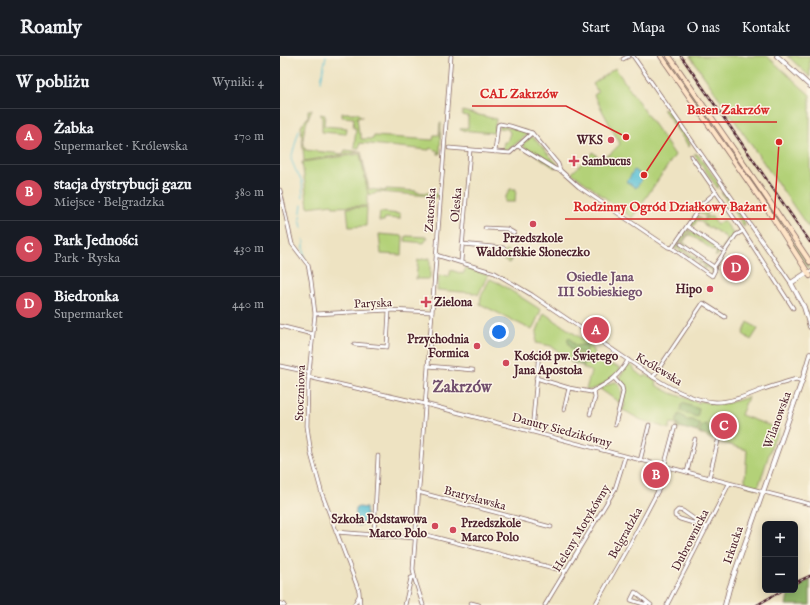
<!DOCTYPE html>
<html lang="pl">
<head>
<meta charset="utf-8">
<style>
	body { margin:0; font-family:"IM FELL English",serif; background:#20242c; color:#f1f3f6 }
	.controls { position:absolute; right:12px; bottom:12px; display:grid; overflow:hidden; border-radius:6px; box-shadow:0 2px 10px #0003 }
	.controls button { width:36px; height:36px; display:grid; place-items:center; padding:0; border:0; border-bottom:1px solid #363941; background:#171b24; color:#f1f3f6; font:20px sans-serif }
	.you { position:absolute; left:219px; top:276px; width:14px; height:14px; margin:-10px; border:3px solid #fff; border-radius:50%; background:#1a73e8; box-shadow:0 0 0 6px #1a73e833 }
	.badge { display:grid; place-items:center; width:26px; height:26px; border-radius:50%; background:#d1495b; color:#fff; font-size:13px; font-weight:700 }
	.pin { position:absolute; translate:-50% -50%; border:2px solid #fff; box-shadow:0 1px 4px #0006 }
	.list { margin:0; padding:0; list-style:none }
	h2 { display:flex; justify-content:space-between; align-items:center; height:52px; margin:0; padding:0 16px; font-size:17px }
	h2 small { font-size:13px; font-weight:400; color:#9ea1a6 }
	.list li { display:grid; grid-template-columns:26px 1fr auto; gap:12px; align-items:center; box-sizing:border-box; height:56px; padding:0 16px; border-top:1px solid #363941 }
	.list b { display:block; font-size:15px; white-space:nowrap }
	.list p { margin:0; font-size:13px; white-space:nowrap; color:#9ea1a6 }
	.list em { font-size:13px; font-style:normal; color:#9ea1a6 }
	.map { position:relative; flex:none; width:530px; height:549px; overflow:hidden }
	header { display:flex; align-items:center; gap:24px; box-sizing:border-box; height:56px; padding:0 20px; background:#171b24; border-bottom:1px solid #363941 }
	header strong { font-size:19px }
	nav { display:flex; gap:22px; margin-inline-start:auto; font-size:14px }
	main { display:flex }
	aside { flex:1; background:#171b24 }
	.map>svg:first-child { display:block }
	.green { fill:#b3d178; stroke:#7e7852 }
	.forest { fill:#8eb368; stroke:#6c694a }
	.water { fill:#58c0d5; stroke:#517080 }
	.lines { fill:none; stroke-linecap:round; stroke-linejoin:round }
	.stream { stroke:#58c0d5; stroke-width:1 }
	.minor-casing { stroke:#836460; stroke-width:4.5 }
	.tertiary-casing { stroke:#836460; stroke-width:5.5 }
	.secondary-casing { stroke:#836460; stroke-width:6 }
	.minor { stroke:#fff; stroke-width:3 }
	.tertiary { stroke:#fff; stroke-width:4 }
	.secondary { stroke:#fee4c6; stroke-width:4.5 }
	.rail-casing { stroke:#4a1f2b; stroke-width:2.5 }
	.rail { stroke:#fcf5e5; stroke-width:1; stroke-dasharray:3; stroke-linecap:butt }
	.poi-dot { fill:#d1495b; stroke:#fcf5e5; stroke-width:1.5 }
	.labels { text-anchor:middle; stroke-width:3; stroke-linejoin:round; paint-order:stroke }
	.poi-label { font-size:12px; font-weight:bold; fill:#4a1f2b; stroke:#fcf5e5; text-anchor:end }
	.street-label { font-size:12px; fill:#4a1f2b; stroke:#fcf5e5 }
	.neighbourhood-label { font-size:13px; font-weight:bold; fill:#724f6d; stroke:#fcf5e5 }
	.district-label { font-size:16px; font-weight:bold; fill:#724f6d; stroke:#fcf5e5 }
	.leader { fill:none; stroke:#d62828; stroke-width:1.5 }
	.callout-dot { fill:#d62828; stroke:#fcf5e5; stroke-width:1.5 }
	.callout-label { font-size:13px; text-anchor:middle; font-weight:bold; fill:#d62828; stroke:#fcf5e5; stroke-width:3; stroke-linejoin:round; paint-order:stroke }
</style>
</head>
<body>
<header>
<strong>Roamly</strong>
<nav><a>Start</a><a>Mapa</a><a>O nas</a><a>Kontakt</a></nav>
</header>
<main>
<aside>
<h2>W pobliżu<small>Wyniki: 4</small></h2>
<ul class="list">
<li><span class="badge">A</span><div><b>Żabka</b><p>Supermarket · Królewska</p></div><em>170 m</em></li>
<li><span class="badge">B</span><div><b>stacja dystrybucji gazu</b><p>Miejsce · Belgradzka</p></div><em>380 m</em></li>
<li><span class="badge">C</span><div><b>Park Jedności</b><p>Park · Ryska</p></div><em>430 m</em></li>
<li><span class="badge">D</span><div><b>Biedronka</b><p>Supermarket</p></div><em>440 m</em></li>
</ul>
</aside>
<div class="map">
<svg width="530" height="549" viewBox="0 0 530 549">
	<rect width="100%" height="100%" fill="#fcf5e5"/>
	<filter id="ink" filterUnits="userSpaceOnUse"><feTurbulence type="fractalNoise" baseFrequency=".025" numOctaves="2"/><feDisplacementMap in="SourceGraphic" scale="8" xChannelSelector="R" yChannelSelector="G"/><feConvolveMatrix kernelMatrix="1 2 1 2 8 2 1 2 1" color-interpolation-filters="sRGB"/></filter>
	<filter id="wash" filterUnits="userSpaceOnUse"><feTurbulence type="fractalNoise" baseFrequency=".012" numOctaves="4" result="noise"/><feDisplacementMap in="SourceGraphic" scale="16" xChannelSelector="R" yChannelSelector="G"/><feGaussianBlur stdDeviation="0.9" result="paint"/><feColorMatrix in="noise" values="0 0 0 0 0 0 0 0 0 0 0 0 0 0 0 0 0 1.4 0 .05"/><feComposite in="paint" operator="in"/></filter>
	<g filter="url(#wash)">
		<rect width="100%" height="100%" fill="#eee3c2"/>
		<g class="green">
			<polygon points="384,0 386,0 487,145 528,209 528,212 487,150"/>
			<polygon points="410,0 487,0 530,39 530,166 528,171"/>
			<polygon points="507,0 530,0 530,21 510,2"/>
			<polygon points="335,12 395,99 352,162 292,117 313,96 319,102 330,98 340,88 314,39 318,36 313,28"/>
			<polygon points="383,53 388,54 410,87 409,91"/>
			<path d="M28,54H33L31,55C27,65 23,75 23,85C23,90 25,90 25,94L63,98L65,94L81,96L89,133L106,135V133L136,135V136L157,138V141L153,142L152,140L98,136L94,138L87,139V150L53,151L52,148L28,151L22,106L80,98L88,138L81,96L24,105L21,70L28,61Z"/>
			<polygon points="182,55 216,63 214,77 180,74 181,72 188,72 188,60 182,59"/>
			<polygon points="62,57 78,57 80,60 82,60 82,61 77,61 79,78 81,78 81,83 93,83 94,80 153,84 154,79 159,79 160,67 161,67 160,98 158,98 158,95 150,92 149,94 80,87 79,92 74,92 76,72 73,72 74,62 62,61"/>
			<polygon points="40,58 45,59 44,70 67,72 66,78 42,76 42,60 40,60"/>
			<polygon points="220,69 246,75 248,78 228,94 222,95 224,86 227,86 230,77 228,73 218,72"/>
			<polygon points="251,81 253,81 277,108 276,111 275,112 243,90 243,87"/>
			<polygon points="414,98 417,98 420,101 439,128 438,133"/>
			<polygon points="230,133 236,133 235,146 225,146 225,142"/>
			<polygon points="441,136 447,139 465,166 464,171"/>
			<polygon points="425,147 429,156 426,158 429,162 431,160 437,168 444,164 454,179 446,192 442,192 447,186 447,182 430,171 429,172 418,164 419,162 412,172 410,170 416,159 424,165 425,163 424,162 426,163 427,162 419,156 418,157"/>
			<polygon points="87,151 86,170 69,171 67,152"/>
			<polygon points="100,156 120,158 120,163 105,162 104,165 99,165"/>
			<polygon points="409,173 410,174 401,187 401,185 398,189 429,211 431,210 434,211 434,214 432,218 433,215 426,211 424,213 423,212 424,209 421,207 419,209 418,209 420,206 414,203 412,205 411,204 413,202 412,201 410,203 409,202 410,200 403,195 401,197 399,195 400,193 398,192 396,194 395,192 397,188 407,174"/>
			<polygon points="411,175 441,195 437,200 435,200 437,197 411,179 407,180 403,186 407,189 407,190 402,188"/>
			<polygon points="99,178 123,180 122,199 101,198"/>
			<polygon points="126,180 148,181 144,187 125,185"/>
			<polygon points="226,194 234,199 229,207 221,203"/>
			<polygon points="150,202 150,223 136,223 138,204"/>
			<polygon points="186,212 208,219 198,239 195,237 157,234 159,219 169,221 171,214 183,218"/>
			<polygon points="210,223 219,227 261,254 252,274 200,248 201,240"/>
			<path d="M264,257L311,289L316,304L341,312C334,322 319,334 306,334L311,315L303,312V310L293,307L271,290L256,287L257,275Z"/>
			<polygon points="468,266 478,273 471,284 463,278"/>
			<path d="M351,309L354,312L355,315L364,321L366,319L377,326L376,329L391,337L419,347L420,345C437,350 452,347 468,341L461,359L499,373L496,382L494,383L479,429L476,432L468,430L465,424L467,394L440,386V384L434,381L433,384L415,375L399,371L398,374L396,373L397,368L391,367L389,373L361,364L345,355L342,354L341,352H344L345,348L343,346L345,333L339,322L347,310Z"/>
			<path d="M333,326H336C344,334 342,337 340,347L320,333Z"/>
		</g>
		<g class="forest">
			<polygon points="289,281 296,290 308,288 306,298 291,293 287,283"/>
			<polygon points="294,297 314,303 314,307 311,308 304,307 304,310 290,306 292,303 291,300 293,300"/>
			<polygon points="402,347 419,353 417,361 400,355"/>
			<polygon points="399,358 404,361 406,364 413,364 420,368 417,376 399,371 396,366"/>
			<polygon points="427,368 427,371 434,373 436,378 433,381 419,376 422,369"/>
			<polygon points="530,524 530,549 506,549 509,534 515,534 515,531"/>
		</g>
		<g class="water">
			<polygon points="354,114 364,121 356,132 347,126"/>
			<polygon points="79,451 86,452 87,464 79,470 75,468 76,452"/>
		</g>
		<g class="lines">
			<g class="stream">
				<polyline points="41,25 46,0"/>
				<polyline points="19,74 11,103 16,115 22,125 23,141"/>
				<polyline points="530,171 530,176"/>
				<polyline points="22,172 20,162 22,149"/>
				<polyline points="24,184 24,201"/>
			</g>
		</g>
	</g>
	<g filter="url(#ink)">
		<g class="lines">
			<defs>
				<g id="minor">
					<polyline points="353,0 511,227"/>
					<polyline points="343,3 349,0"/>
					<polyline points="238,90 275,113 281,115 299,131 388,191 392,192 432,220 435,214 434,211"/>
					<polyline points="169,92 230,97 252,77 278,108 280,114"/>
					<polyline points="215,96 218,69 220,68 230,70 252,77"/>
					<polyline points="411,100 463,175 513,252"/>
					<polyline points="0,134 12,188 28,209 31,224 35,258 28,327 27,370 31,398 42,438 79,535 80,549"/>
					<polyline points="407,170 442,194"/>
					<polyline points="205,172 227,173 234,177"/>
					<polyline points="182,188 224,192"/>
					<polyline points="401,188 434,211 456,179 463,175"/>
					<polyline points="392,192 422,148 436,136"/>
					<path d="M156,199L215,217L252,239L373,321C390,332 415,345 436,346C451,346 467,340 481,334C492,330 504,327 516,323L522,325"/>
					<polyline points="181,205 190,94"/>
					<polyline points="35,258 109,254 152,256"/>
					<polyline points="0,270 32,278"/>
					<polyline points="74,288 107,291 109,254"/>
					<polyline points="0,310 28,316"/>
					<polyline points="148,310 193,314"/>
					<polyline points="28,321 145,348 530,448"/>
					<polyline points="373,321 423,247 445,261"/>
					<path d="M256,322L289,332L311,336C328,327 338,322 348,304"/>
					<polyline points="335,323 342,331 343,336 335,369"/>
					<polyline points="284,354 289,332"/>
					<polyline points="310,358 315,342 314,334"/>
					<polyline points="252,375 259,296"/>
					<polyline points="360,405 369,369"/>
					<polyline points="384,411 395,370"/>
					<polyline points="407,416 415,383"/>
					<polyline points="429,422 438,385"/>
					<polyline points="138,436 271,471"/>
					<polyline points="423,470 400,463 395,460 395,457 398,454 403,455 427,472"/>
					<polyline points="56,476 134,482"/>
					<polyline points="135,476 285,515"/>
					<polyline points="94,478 98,400"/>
					<polyline points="191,547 199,549"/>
					<polyline points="74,549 79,540"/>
					<polyline points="125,549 131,522 134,521"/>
					<polyline points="143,549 135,524 133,513 171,0"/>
					<polyline points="265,549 335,433 345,401"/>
					<polyline points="315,549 352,484 390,412"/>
					<polyline points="367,549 351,544 355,536 371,549"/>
					<polyline points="387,549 449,428"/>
				</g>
				<g id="tertiary">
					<polyline points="497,0 530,30"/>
					<polyline points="530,216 528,216 511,227 524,251 530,271"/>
					<polyline points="0,548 4,549"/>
					<polyline points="445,549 449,533 522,325 530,298"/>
				</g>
				<g id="secondary">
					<polyline points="381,0 486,151 530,220"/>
					<polyline points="389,0 483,136 530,206"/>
				</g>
			</defs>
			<use href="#minor" class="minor-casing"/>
			<use href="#tertiary" class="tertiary-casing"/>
			<use href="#secondary" class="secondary-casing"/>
			<use href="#minor" class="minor"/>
			<use href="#tertiary" class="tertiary"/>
			<use href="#secondary" class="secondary"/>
			<defs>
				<g id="rail">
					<polyline points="401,0 530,186"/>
					<polyline points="515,527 530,520"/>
					<polyline points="477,549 503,534"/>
				</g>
			</defs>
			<use href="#rail" class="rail-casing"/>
			<use href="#rail" class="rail"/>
		</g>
	</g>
	<g class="poi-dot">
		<circle cx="331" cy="84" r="4"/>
		<path d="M292 99h4v4h4v4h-4v4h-4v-4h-4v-4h4z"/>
		<circle cx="253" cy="168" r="4"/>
		<circle cx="430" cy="233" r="4"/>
		<path d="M144 240h4v4h4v4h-4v4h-4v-4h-4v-4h4z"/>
		<circle cx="197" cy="290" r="4"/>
		<circle cx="226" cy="307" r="4"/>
		<circle cx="155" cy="470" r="4"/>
		<circle cx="173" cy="474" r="4"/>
	</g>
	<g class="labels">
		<g class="poi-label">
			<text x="323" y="88">WKS</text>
			<text x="302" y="109" text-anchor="start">Sambucus</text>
			<text x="253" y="186" text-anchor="middle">Przedszkole<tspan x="253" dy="14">Waldorfskie Słoneczko</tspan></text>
			<text x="422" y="237">Hipo</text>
			<text x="154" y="250" text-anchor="start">Zielona</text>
			<text x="189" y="287">Przychodnia<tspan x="189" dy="14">Formica</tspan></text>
			<text x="234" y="304" text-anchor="start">Kościół pw. Świętego<tspan x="234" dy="14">Jana Apostoła</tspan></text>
			<text x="147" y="467">Szkoła Podstawowa<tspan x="147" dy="14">Marco Polo</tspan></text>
			<text x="181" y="471" text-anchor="start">Przedszkole<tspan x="181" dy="14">Marco Polo</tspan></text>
		</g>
		<g class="street-label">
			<text transform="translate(176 149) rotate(-85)" y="4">Oleska</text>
			<text transform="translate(150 154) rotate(-86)" y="4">Zatorska</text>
			<text transform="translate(93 247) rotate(-2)" y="4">Paryska</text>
			<text transform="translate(379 313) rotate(31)" y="4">Królewska</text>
			<text transform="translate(20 337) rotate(-88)" y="4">Stoczniowa</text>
			<text transform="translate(497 364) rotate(-70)" y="4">Wilanowska</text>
			<text transform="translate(282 374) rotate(15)" y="4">Danuty Siedzikówny</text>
			<text transform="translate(195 442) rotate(15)" y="4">Bratysławska</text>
			<text transform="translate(301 472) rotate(-59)" y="4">Heleny Motykówny</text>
			<text transform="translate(345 477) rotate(-61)" y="4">Belgradzka</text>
			<text transform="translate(410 484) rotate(-63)" y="4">Dubrownicka</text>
			<text transform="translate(453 489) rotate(-71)" y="4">Irkucka</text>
		</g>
		<g class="neighbourhood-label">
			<text x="320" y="225">Osiedle Jana<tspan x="320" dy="15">III Sobieskiego</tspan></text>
		</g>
		<g class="district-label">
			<text x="182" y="336">Zakrzów</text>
		</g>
	</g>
	<path class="leader" d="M346 81L286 50H192M364 119L399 66H497M499 86L494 163H285"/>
	<g class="callout-dot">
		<circle cx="346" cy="81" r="4"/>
		<circle cx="364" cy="119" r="4"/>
		<circle cx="499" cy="86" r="4"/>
	</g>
	<g class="callout-label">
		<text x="239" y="42">CAL Zakrzów</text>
		<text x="448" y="58">Basen Zakrzów</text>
		<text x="390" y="155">Rodzinny Ogród Działkowy Bażant</text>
	</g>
</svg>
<div class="controls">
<button>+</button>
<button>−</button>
</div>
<div class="you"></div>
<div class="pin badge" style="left:316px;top:274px">A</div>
<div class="pin badge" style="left:376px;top:419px">B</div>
<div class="pin badge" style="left:444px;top:370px">C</div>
<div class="pin badge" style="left:456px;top:212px">D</div>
</div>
</main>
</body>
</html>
